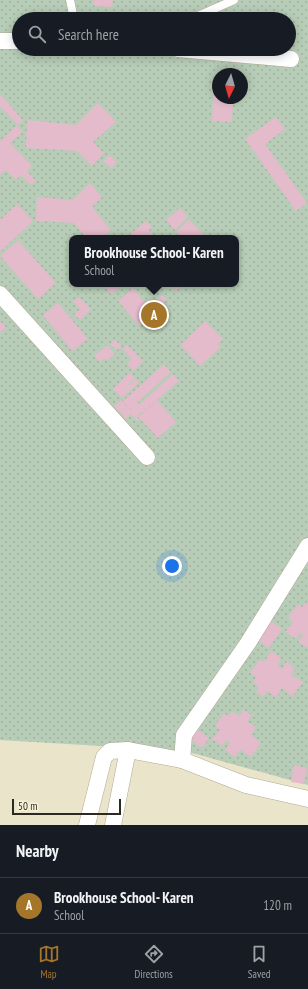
<!DOCTYPE html>
<html lang="en">
<head>
<meta charset="utf-8">
<style>
	body { margin:0; font-family:"PT Sans Narrow",sans-serif; background:#20242c; color:#f1f3f6 }
	.compass { position:absolute; left:212px; top:68px; width:36px; height:36px; border-radius:50%; background:#171b24; box-shadow:0 2px 10px #0003; rotate:185deg }
	.scale { position:absolute; left:12px; bottom:10px; width:109px; box-sizing:border-box; padding-left:4px; border:2px solid #2c2a20; border-top:0; font-size:11px; line-height:14px; white-space:nowrap; color:#2c2a20; -webkit-text-stroke:3px #f7f1d8; paint-order:stroke }
	.you { position:absolute; left:172px; top:566px; width:14px; height:14px; margin:-10px; border:3px solid #fff; border-radius:50%; background:#1a73e8; box-shadow:0 0 0 6px #1a73e833 }
	.badge { display:grid; place-items:center; width:26px; height:26px; border-radius:50%; background:#a5762a; color:#fff; font-size:13px; font-weight:700 }
	.pin { position:absolute; translate:-50% -50%; border:2px solid #fff; box-shadow:0 1px 4px #0006 }
	.popup { position:absolute; left:69px; top:235px; width:170px; height:52px; box-sizing:border-box; display:grid; place-content:center; border-radius:8px; background:#171b24; filter:drop-shadow(0 1px 3px #0005); font-size:13px; white-space:nowrap; color:#9ea1a6 }
	.popup b { font-size:15px; color:#f1f3f6 }
	.popup::after { content:''; position:absolute; left:50%; top:100%; margin-left:-8px; border:8px solid transparent; border-top-color:#171b24 }
	.list { margin:0; padding:0; list-style:none }
	h2 { display:flex; justify-content:space-between; align-items:center; height:52px; margin:0; padding:0 16px; font-size:17px }
	h2 small { font-size:13px; font-weight:400; color:#9ea1a6 }
	.list li { display:grid; grid-template-columns:26px 1fr auto; gap:12px; align-items:center; box-sizing:border-box; height:56px; padding:0 16px; border-top:1px solid #363941 }
	.list b { display:block; font-size:15px; white-space:nowrap }
	.list p { margin:0; font-size:13px; white-space:nowrap; color:#9ea1a6 }
	.list em { font-size:13px; font-style:normal; color:#9ea1a6 }
	.icon { flex:none; width:22px; height:22px; fill:none; stroke:currentColor; stroke-width:2; stroke-linecap:round; stroke-linejoin:round }
	.map { position:relative; flex:none; width:308px; height:825px; overflow:hidden }
	.search { position:absolute; background:#171b24; box-shadow:0 2px 10px #0003; left:12px; right:12px; top:12px; height:44px; display:flex; align-items:center; gap:10px; box-sizing:border-box; padding:0 14px; border-radius:22px; color:#9ea1a6; font-size:15px }
	.sheet { height:108px; background:#171b24 }
	nav { display:flex; justify-content:space-around; align-items:center; box-sizing:border-box; height:56px; border-top:1px solid #363941; background:#171b24; font-size:11px; color:#9ea1a6 }
	nav a { display:grid; justify-items:center; gap:2px }
	nav .on { color:#a5762a }
	.map>svg:first-child { display:block }
	.grass { fill:url(#grass-dots); fill-rule:evenodd }
	.building { fill:#e3bbcb }
	.lines { fill:none; stroke-linecap:round; stroke-linejoin:round }
	.service-casing { stroke:#afaa92; stroke-width:9 }
	.minor-casing { stroke:#afaa92; stroke-width:17 }
	.service { stroke:#fff; stroke-width:8 }
	.minor { stroke:#fff; stroke-width:16 }
</style>
</head>
<body>
<div class="map">
<svg width="308" height="825" viewBox="0 0 308 825">
	<defs>
		<pattern id="grass-dots" width="8" height="8" patternUnits="userSpaceOnUse"><rect width="8" height="8" fill="#b7cdb7"/><path d="M2 2h.1M6 6h.1" fill="none" stroke="#9eb09d" stroke-width="1.8" stroke-linecap="round"/></pattern>
	</defs>
	<rect width="100%" height="100%" fill="#eae4cb"/>
	<path class="grass" d="M0,0H308V785L185,751L0,740ZM19,19H289V49H19ZM218,74H242V98H218ZM72,238H236V284H72Z"/>
	<g class="building">
		<polygon points="94,0 113,0 112,7 94,6"/>
		<polygon points="214,85 218,85 218,98 233,98 232,122 212,121"/>
		<polygon points="0,94 23,120 18,125 0,106"/>
		<polygon points="98,103 116,122 93,142 104,153 92,166 77,151 26,148 27,120 76,125"/>
		<polygon points="276,117 285,129 265,144 307,203 296,211 245,139"/>
		<polygon points="17,125 23,132 10,143 32,166 27,171 36,181 31,185 21,175 16,180 6,170 0,175 0,141"/>
		<polygon points="109,155 117,162 111,168 103,161"/>
		<polygon points="90,183 102,197 92,207 111,230 103,238 86,238 74,223 36,221 37,197 73,200"/>
		<polygon points="17,204 33,221 0,252 0,220"/>
		<polygon points="180,208 188,217 175,230 166,220"/>
		<polygon points="189,220 207,238 182,238 176,232"/>
		<polygon points="146,221 152,227 149,230 155,238 133,238 130,234"/>
		<polygon points="18,240 56,283 38,299 0,256"/>
		<polygon points="102,284 124,284 111,294"/>
		<polygon points="170,284 184,284 176,291"/>
		<polygon points="133,288 154,314 139,326 118,301"/>
		<polygon points="162,295 167,300 160,306 156,301"/>
		<polygon points="79,297 91,309 80,320 74,314 80,309 73,302"/>
		<polygon points="58,303 88,339 72,351 43,315"/>
		<polygon points="0,321 6,327 0,333"/>
		<polygon points="205,321 223,339 217,344 221,347 200,366 180,345"/>
		<polygon points="114,340 122,345 118,350 110,344"/>
		<polygon points="107,345 115,354 107,361 105,358 100,362 94,356"/>
		<polygon points="127,345 143,361 134,371 127,364 132,359 123,349"/>
		<polygon points="164,364 171,372 137,403 139,405 173,374 179,381 137,417 139,419 137,421 131,414 126,419 114,406 121,400 133,413 123,401"/>
		<polygon points="130,372 135,378 122,390 136,379 139,383 122,398 113,389"/>
		<polygon points="157,400 176,422 158,438 138,417"/>
		<polygon points="306,602 308,604 308,648 298,642 303,635 300,633 296,639 285,632 293,622 288,618 298,604 302,607"/>
		<polygon points="267,618 282,629 269,648 253,637"/>
		<polygon points="271,651 281,658 278,665 282,669 287,661 295,669 291,675 303,682 292,697 282,688 276,698 267,691 263,697 256,692 259,687 253,682 256,677 250,673 260,659 264,662"/>
		<polygon points="244,710 252,715 247,721 256,727 251,735 261,743 251,757 240,750 235,757 225,750 230,743 226,740 222,746 212,739 220,730 215,726 224,713 228,716 232,711 239,716"/>
		<polygon points="194,727 209,738 202,748 187,737"/>
		<polygon points="294,765 307,768 304,784 291,782"/>
	</g>
	<g class="lines">
		<defs>
			<g id="service">
				<polyline points="70,0 74,19"/>
				<polyline points="191,19 234,0"/>
			</g>
			<g id="minor">
				<polyline points="0,41 19,41"/>
				<polyline points="178,49 291,59"/>
				<polyline points="0,294 147,457"/>
				<polyline points="182,760 184,735 248,643 308,546"/>
				<polyline points="87,825 104,757 110,751 128,750 182,760 246,785 308,799"/>
				<polyline points="113,825 128,750"/>
			</g>
		</defs>
		<use href="#service" class="service-casing"/>
		<use href="#minor" class="minor-casing"/>
		<use href="#service" class="service"/>
		<use href="#minor" class="minor"/>
	</g>
</svg>
<svg class="compass" viewBox="-18 -18 36 36"><path d="M0-13l5 13h-10z" fill="#e53935"/><path d="M0 13l5-13h-10z" fill="#9ea1a6"/></svg>
<div class="scale">50 m</div>
<div class="you"></div>
<div class="pin badge" style="left:154px;top:315px">A</div>
<div class="popup"><b>Brookhouse School- Karen</b>School</div>
<div class="search"><svg class="icon" aria-label="search" viewBox="0 0 24 24"><circle cx="10" cy="10" r="6"/><path d="M15 15l6 6"/></svg>Search here</div>
</div>
<section class="sheet">
<h2>Nearby<small></small></h2>
<ul class="list">
<li><span class="badge">A</span><div><b>Brookhouse School- Karen</b><p>School</p></div><em>120 m</em></li>
</ul>
</section>
<nav>
<a class="on"><svg class="icon" aria-label="map" viewBox="0 0 24 24"><path d="M3 6l6-2 6 2 6-2v14l-6 2-6-2-6 2zM9 4v14M15 6v14"/></svg>Map</a>
<a><svg class="icon" aria-label="directions" viewBox="0 0 24 24"><path d="M12 3l9 9-9 9-9-9zM9 14v-3h6M13 9l2 2-2 2"/></svg>Directions</a>
<a><svg class="icon" aria-label="saved" viewBox="0 0 24 24"><path d="M7 4h10v16l-5-4-5 4z"/></svg>Saved</a>
</nav>
</body>
</html>
